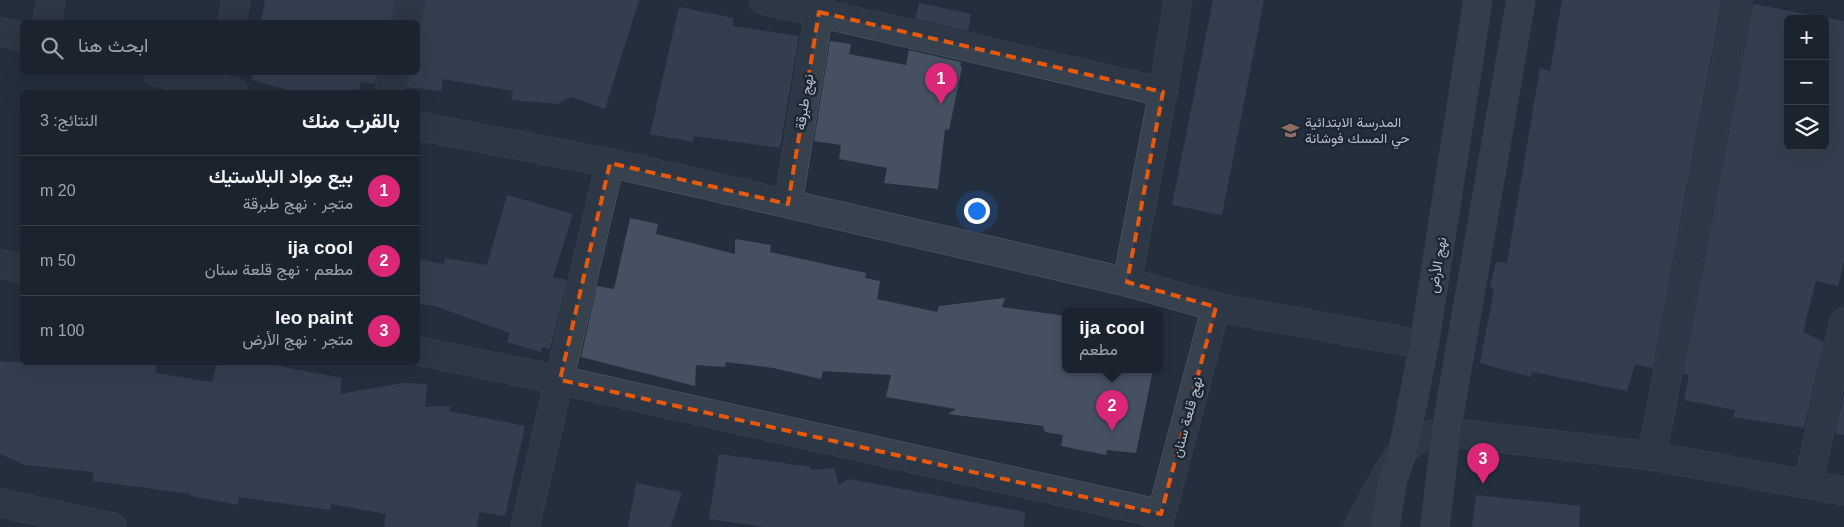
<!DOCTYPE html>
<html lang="ar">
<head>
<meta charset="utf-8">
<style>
	body { margin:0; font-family:Arial,Vazirmatn,sans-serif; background:#282f3a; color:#f1f3f6; direction:rtl }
	.controls { position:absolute; right:15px; top:15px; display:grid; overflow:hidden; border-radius:8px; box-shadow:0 5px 20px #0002 }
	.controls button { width:45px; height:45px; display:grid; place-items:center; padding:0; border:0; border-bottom:1px solid #39404a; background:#1b232e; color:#f1f3f6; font:25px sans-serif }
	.you { position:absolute; left:976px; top:210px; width:18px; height:18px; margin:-12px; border:4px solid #fff; border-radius:50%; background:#1a73e8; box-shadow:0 0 0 8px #1a73e833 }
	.badge { display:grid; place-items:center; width:32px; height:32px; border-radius:50%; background:#db2777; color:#fff; font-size:16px; font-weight:700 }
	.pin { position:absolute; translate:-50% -41px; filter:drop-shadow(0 1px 2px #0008) }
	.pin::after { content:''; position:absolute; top:26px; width:18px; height:15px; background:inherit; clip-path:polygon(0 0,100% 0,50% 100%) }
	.popup { position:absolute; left:1062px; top:308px; width:100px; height:65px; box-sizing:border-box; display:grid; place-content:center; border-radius:8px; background:#1b232e; filter:drop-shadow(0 1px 4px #0005); font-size:16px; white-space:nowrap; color:#a0a4aa }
	.popup b { font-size:19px; color:#f1f3f6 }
	.popup::after { content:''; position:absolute; left:50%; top:100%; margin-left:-10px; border:10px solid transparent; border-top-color:#1b232e }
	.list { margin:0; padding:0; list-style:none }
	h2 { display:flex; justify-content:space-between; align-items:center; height:65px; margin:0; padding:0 20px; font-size:21px }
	h2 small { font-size:16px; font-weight:400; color:#a0a4aa }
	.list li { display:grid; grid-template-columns:32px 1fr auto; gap:15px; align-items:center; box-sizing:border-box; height:70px; padding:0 20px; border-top:1px solid #39404a }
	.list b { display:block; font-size:19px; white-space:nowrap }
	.list p { margin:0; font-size:16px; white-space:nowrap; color:#a0a4aa }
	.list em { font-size:16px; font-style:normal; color:#a0a4aa }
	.icon { flex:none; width:28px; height:28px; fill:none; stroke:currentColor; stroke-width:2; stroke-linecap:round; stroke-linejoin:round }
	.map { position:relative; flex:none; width:1844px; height:527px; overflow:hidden; direction:ltr }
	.search { position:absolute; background:#1b232e; box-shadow:0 5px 20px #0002; left:20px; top:20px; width:400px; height:55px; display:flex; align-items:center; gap:12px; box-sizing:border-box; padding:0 18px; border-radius:8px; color:#a0a4aa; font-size:19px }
	.panel { position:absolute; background:#1b232e; box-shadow:0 5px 20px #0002; left:20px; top:90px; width:400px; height:275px; border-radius:8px; direction:rtl }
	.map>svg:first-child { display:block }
	.building { fill:#455162; fill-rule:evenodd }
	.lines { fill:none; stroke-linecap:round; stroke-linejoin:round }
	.street-casing { stroke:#565f6c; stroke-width:29 }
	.secondary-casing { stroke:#565f6c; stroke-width:29 }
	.street { stroke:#38414e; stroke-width:28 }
	.secondary { stroke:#465061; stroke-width:28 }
	.marked { fill:none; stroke:#e8590c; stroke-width:4; stroke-dasharray:10 6; stroke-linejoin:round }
	.labels { text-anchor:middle; stroke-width:5; stroke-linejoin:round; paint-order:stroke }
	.street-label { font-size:14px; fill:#b4bcc9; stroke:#1d2633 }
	.poi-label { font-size:14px; fill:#b4bcc9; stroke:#1d2633; text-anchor:start }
</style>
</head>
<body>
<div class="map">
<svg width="1844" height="527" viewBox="0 0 1844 527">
	<rect width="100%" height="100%" fill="#242f3e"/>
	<g class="building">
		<polygon points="265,0 395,0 391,22 261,22"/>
		<polygon points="426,0 639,0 605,109 571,97 558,104 511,100 513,91 443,79 441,91 406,87 408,72 418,72 418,32 421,25"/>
		<polygon points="1213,0 1264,0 1222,215 1172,205"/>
		<polygon points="1562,0 1722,0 1653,368 1635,364 1627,391 1532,372 1531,377 1480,363 1494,289 1490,287 1496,262 1507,263 1540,68 1550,71"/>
		<polygon points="919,3 971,14 968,31 915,19"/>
		<path d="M1753,4L1844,21V261L1838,286L1816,281L1803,332L1824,342L1804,428L1733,417L1735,410L1684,400L1689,375L1683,374ZM1788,19H1825V146H1788Z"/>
		<polygon points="679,7 733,18 733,26 799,36 780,148 694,136 693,142 650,134"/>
		<polygon points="830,41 851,44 849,54 906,65 909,50 961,62 960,66 962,67 949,130 945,129 938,189 884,183 887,168 839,159 841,145 814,141"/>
		<polygon points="253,72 377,72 375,84 361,82 358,92 294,92 252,80"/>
		<polygon points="507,195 573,214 553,277 567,280 550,349 542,347 541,352 507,342 510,333 435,306 418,304 418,259 444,264 445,258 487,265"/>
		<polygon points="630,218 658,224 656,234 735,254 735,239 754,242 771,245 770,252 866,273 865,278 880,281 877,299 937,312 939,306 1005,298 1002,307 1066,316 1066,370 1153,370 1136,453 1107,450 1106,455 1061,446 1063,435 1045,432 1043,426 948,414 956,409 886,397 891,375 823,371 821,379 773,368 726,362 725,367 696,365 695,386 581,357 597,286 614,289"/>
		<polygon points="0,362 157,362 155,373 212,382 217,362 258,362 342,378 340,394 403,383 427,384 425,407 451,406 449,411 525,426 505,516 480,512 477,527 384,527 386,514 331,504 330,510 239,497 238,505 190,496 191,494 93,481 94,472 25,465 0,454"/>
		<polygon points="1844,394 1844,435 1835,434"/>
		<polygon points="719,454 811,467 811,470 834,468 839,485 849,479 1025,512 1024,527 764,527 709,519"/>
		<polygon points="636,483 682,492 671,527 628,527"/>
		<polygon points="1476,495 1580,506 1579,527 1472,527"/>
	</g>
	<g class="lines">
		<defs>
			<g id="street">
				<polyline points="763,0 1163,92"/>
				<polyline points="47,22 51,0"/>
				<polyline points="232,22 236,0"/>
				<polyline points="406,22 411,0"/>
				<polyline points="0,32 22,37"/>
				<polyline points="157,72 234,92"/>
				<polyline points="389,92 393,72"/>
				<polyline points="418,126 610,163 1127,282 1216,307 1424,345"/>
				<polyline points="788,204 821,0"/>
				<polyline points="0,264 22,269"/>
				<polyline points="1127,282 1163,92 1178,0"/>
				<polyline points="418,351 560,380 1161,514"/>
				<polyline points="1652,456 1738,0"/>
				<polyline points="1808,484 1844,322"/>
				<polyline points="0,503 112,527"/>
				<polyline points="525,527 610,163"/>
				<polyline points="1158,527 1216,307"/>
				<path d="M1358,527C1373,502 1390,459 1413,442C1422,435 1435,434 1446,432L1652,456L1844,491"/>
			</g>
			<g id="secondary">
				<polyline points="1385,527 1393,478 1403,451 1424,345 1478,0"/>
				<polyline points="1435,527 1446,432 1521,0"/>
			</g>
		</defs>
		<use href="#street" class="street-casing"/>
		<use href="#secondary" class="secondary-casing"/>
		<use href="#street" class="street"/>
		<use href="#secondary" class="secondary"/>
	</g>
	<path d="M0 0H1844V527H0ZM819,12L1163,92L1127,282L1216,307L1161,514L560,380L610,163L788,204Z" fill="#242f3e" fill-opacity=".55" fill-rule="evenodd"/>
	<path class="marked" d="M819,12L1163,92L1127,282L1216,307L1161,514L560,380L610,163L788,204Z"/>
	<defs>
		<symbol id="school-bare" viewBox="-9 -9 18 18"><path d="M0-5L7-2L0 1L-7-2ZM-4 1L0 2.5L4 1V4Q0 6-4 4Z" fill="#8d6e63" stroke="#1d2633" stroke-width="2.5" paint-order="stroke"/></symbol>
	</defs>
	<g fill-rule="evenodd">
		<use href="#school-bare" x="1278" y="118" width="25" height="25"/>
	</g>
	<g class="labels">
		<g class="street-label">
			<text transform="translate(804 102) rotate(-81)" y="5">نهج طبرقة</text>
			<text transform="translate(1437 265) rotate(-81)" y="5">نهج الأرض</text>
			<text transform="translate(1187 417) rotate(-75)" y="5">نهج قلعة سنان</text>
		</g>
		<g class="poi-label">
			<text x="1305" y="127">المدرسة الابتدائية<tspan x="1305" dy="16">حي المسك فوشانة</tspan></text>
		</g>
	</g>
</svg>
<div class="controls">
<button>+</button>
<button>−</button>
<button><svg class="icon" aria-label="layers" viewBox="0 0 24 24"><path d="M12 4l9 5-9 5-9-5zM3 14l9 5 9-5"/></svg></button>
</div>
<div class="you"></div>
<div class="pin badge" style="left:941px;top:104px">1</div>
<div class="pin badge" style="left:1112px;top:431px">2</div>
<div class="popup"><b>ija cool</b>مطعم</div>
<div class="pin badge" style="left:1483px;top:484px">3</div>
<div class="search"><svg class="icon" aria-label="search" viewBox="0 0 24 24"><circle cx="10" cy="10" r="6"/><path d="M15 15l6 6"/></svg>ابحث هنا</div>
<section class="panel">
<h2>بالقرب منك<small>النتائج: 3</small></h2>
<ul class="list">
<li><span class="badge">1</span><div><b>بيع مواد البلاستيك</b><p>متجر · نهج طبرقة</p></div><em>20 m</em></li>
<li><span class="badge">2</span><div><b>ija cool</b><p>مطعم · نهج قلعة سنان</p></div><em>50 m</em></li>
<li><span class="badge">3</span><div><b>leo paint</b><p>متجر · نهج الأرض</p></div><em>100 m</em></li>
</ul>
</section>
</div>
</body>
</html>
